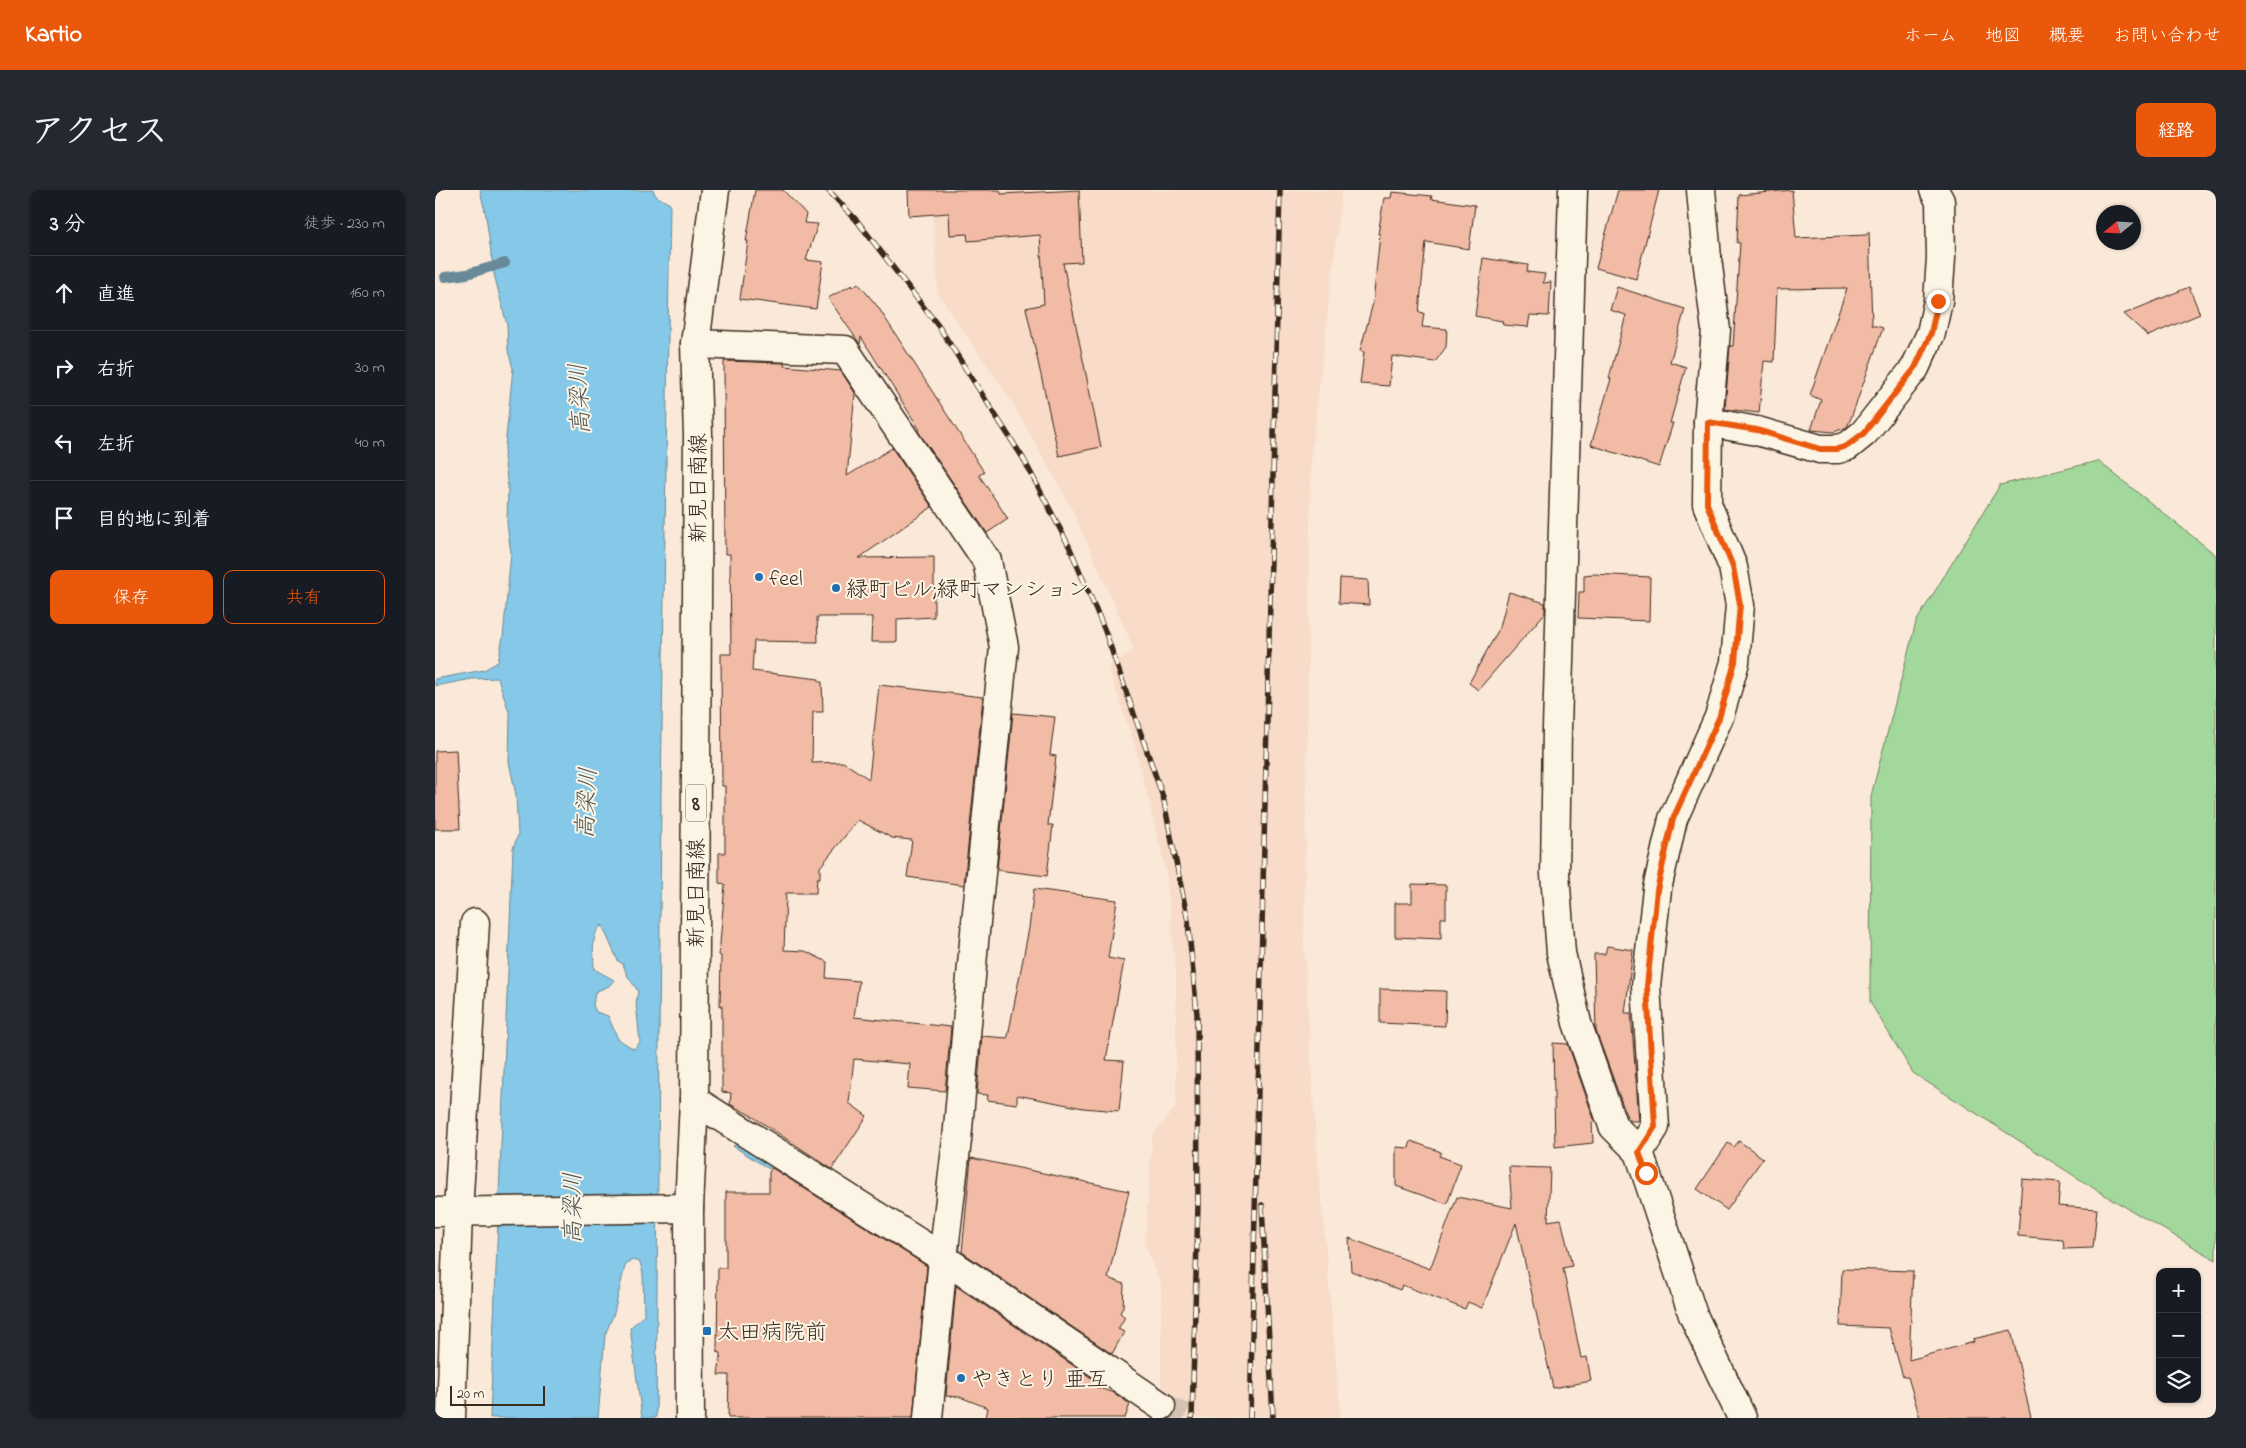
<!DOCTYPE html>
<html lang="ja">
<head>
<meta charset="utf-8">
<style>
	body { margin:0; font-family:"Indie Flower","Klee One",sans-serif; background:#242831; color:#f1f3f6 }
	.controls { position:absolute; right:15px; bottom:15px; display:grid; overflow:hidden; border-radius:10px; box-shadow:0 1px 4px #0004 }
	.controls button { width:45px; height:45px; display:grid; place-items:center; padding:0; border:0; border-bottom:1px solid #363941; background:#171b24; color:#f1f3f6; font:25px sans-serif }
	.compass { position:absolute; left:1661px; top:15px; width:45px; height:45px; border-radius:50%; background:#171b24; box-shadow:0 1px 4px #0004; rotate:252deg }
	.scale { position:absolute; left:15px; bottom:12px; width:95px; box-sizing:border-box; padding-left:5px; border:2px solid #3b2a1e; border-top:0; font-size:14px; line-height:18px; white-space:nowrap; color:#3b2a1e; -webkit-text-stroke:4px #fcf5e5; paint-order:stroke }
	.stop { position:absolute; width:15px; height:15px; margin:-11px; border:4px solid #ea580c; border-radius:50%; background:#fff }
	.stop.end { background:#ea580c; border-color:#fff; box-shadow:0 1px 5px #0008 }
	.list { margin:0; padding:0; list-style:none }
	h2 { display:flex; justify-content:space-between; align-items:center; height:65px; margin:0; padding:0 20px; font-size:21px }
	h2 small { font-size:16px; font-weight:400; color:#9ea1a6 }
	.list li { display:grid; grid-template-columns:32px 1fr auto; gap:15px; align-items:center; box-sizing:border-box; height:75px; padding:0 20px; border-top:1px solid #363941 }
	.list b { display:block; font-size:19px; white-space:nowrap }
	.list em { font-size:16px; font-style:normal; color:#9ea1a6 }
	.actions { display:flex; gap:10px; padding:15px 20px }
	.actions a { flex:1; padding:11px 0; border:1px solid #ea580c; border-radius:10px; text-align:center; font-size:18px; color:#ea580c }
	.actions .main { background:#ea580c; color:#fff }
	.icon { flex:none; width:28px; height:28px; fill:none; stroke:currentColor; stroke-width:2; stroke-linecap:round; stroke-linejoin:round }
	.map { position:relative; flex:none; width:1781px; height:1228px; overflow:hidden; border-radius:10px }
	header { display:flex; align-items:center; gap:30px; box-sizing:border-box; height:70px; padding:0 25px; background:#ea580c; color:#fff }
	header strong { font-size:24px }
	nav { display:flex; gap:28px; margin-inline-start:auto; font-size:18px }
	.intro { display:flex; align-items:center; justify-content:space-between; box-sizing:border-box; height:120px; padding:0 30px }
	h1 { margin:0; font-size:35px }
	.button { padding:12px 22px; border-radius:10px; background:#ea580c; color:#fff; font-size:18px; font-weight:700 }
	main { display:flex; gap:30px; padding:0 30px }
	aside { flex:1; background:#171b24; border-radius:10px; box-shadow:0 1px 4px #0004 }
	.map>svg:first-child { display:block }
	.built { fill:#f8dbc9 }
	.green { fill:#a2d89c; stroke:#6e815d }
	.water { fill:#86c8e7; stroke:#688997; fill-rule:evenodd }
	.lines { fill:none; stroke-linecap:round; stroke-linejoin:round }
	.stream { stroke:#688997; stroke-width:10 }
	.building { fill:#f2bba6; stroke:#3b2a1e }
	.minor-tunnel { stroke:#d4c3b3; stroke-width:28; stroke-dasharray:28 14; stroke-linecap:butt }
	.minor-casing { stroke:#3b2a1e; stroke-width:31 }
	.major-casing { stroke:#3b2a1e; stroke-width:31 }
	.minor { stroke:#fcf5e5; stroke-width:28 }
	.major { stroke:#fcf5e5; stroke-width:28 }
	.rail-casing { stroke:#3b2a1e; stroke-width:5.5 }
	.rail { stroke:#fcf5e5; stroke-width:4; stroke-dasharray:11; stroke-linecap:butt }
	.route { stroke:#ea580c; stroke-width:6 }
	.poi-dot { fill:#1f6fb2; stroke:#fcf5e5; stroke-width:2 }
	.labels { text-anchor:middle; stroke-width:4; stroke-linejoin:round; paint-order:stroke }
	.shield { fill:#fcf5e5; stroke:#75675a; stroke-width:1 }
	.shield-label { font-size:21px; font-weight:bold; fill:#3b2a1e }
	.street-label { font-size:22px; fill:#3b2a1e; stroke:#fcf5e5 }
	.poi-label { font-size:22px; fill:#3b2a1e; stroke:#fcf5e5; text-anchor:start }
	.water-label { font-size:24px; font-style:italic; fill:#52595a; stroke:#fcf5e5 }
</style>
</head>
<body>
<header>
<strong>Kartio</strong>
<nav><a>ホーム</a><a>地図</a><a>概要</a><a>お問い合わせ</a></nav>
</header>
<div class="intro"><h1>アクセス</h1><a class="button">経路</a></div>
<main>
<aside>
<h2>3 分<small>徒歩 · 230 m</small></h2>
<ul class="list">
<li><svg class="icon" aria-label="ahead" viewBox="0 0 24 24"><path d="M12 20V5M6 11l6-6 6 6"/></svg><div><b>直進</b></div><em>160 m</em></li>
<li><svg class="icon" aria-label="right" viewBox="0 0 24 24"><path d="M7 20v-9h11M14 6l5 5-5 5"/></svg><div><b>右折</b></div><em>30 m</em></li>
<li><svg class="icon" aria-label="left" viewBox="0 0 24 24"><path d="M17 20v-9H6M10 6l-5 5 5 5"/></svg><div><b>左折</b></div><em>40 m</em></li>
<li><svg class="icon" aria-label="arrive" viewBox="0 0 24 24"><path d="M6 21V4h12l-3 4 3 4H6"/></svg><div><b>目的地に到着</b></div></li>
</ul>
<div class="actions"><a class="main">保存</a><a>共有</a></div>
</aside>
<div class="map">
<svg width="1781" height="1228" viewBox="0 0 1781 1228">
	<rect width="100%" height="100%" fill="#fae9d8"/>
	<filter id="ink" filterUnits="userSpaceOnUse"><feTurbulence type="fractalNoise" baseFrequency=".02" numOctaves="2"/><feDisplacementMap in="SourceGraphic" scale="10" xChannelSelector="R" yChannelSelector="G"/><feConvolveMatrix kernelMatrix="1 2 1 2 8 2 1 2 1" color-interpolation-filters="sRGB"/></filter>
	<g filter="url(#ink)">
		<polygon class="built" points="496,0 907,0 876,267 869,756 881,950 906,1228 726,1228 726,1096 710,1054 717,946 741,917 741,783 731,681 699,553 673,477 699,459 636,317 574,207 503,104"/>
		<polygon class="green" points="1663,271 1781,365 1781,1070 1663,1001 1478,883 1435,812 1436,606 1481,432 1565,295"/>
		<g class="water">
			<path d="M45,0H218L221,6L235,14L226,604L221,1228H207L195,1138L209,1125L208,1084L205,1072L197,1070L190,1076L179,1123L170,1145L163,1228H55L78,658L83,645L81,605L74,572L75,525L63,488L37,489L0,496V489L49,480L63,472L68,447L76,363L72,334L73,296L69,267L78,178L73,161L72,135L59,84L51,26ZM167,735L183,771L188,774L192,785L203,801L201,813L205,852L199,859L183,849L173,826L161,822L158,815L160,802L174,796L179,790L159,779C159,765 155,744 167,735Z"/>
			<polygon points="316,949 343,967 334,979 298,956"/>
		</g>
		<g class="lines">
			<polyline class="stream" points="10,87 32,84 70,73"/>
		</g>
		<g class="building">
			<polygon points="320,0 348,0 371,24 369,33 383,34 371,70 388,72 381,119 305,109 313,51 311,51"/>
			<polygon points="473,0 565,0 566,4 644,0 647,72 628,73 666,257 624,266 591,118 609,114 605,45 533,51 532,44 515,45 514,23 474,26"/>
			<polygon points="1183,0 1224,0 1201,89 1161,78"/>
			<polygon points="1357,0 1361,48 1431,45 1434,41 1437,135 1448,138 1416,228 1412,237 1399,242 1376,240 1386,210 1375,205 1412,98 1342,99 1339,172 1329,171 1324,223 1290,219 1295,156 1298,156 1305,53 1302,53 1304,5"/>
			<polygon points="957,2 997,6 996,9 1040,15 1034,59 991,52 984,122 989,123 987,137 1012,139 1011,157 1000,172 957,166 954,196 925,194 929,162 925,161 938,113 945,44 943,44 949,8 956,8"/>
			<polygon points="1048,68 1093,75 1092,82 1110,84 1108,93 1116,92 1114,126 1095,125 1093,137 1068,135 1067,131 1040,126"/>
			<polygon points="423,93 443,117 549,282 544,285 573,329 552,343 483,241 485,240 426,147 425,154 393,108 417,95 418,97"/>
			<polygon points="1182,97 1250,119 1235,172 1251,177 1235,233 1238,233 1224,277 1156,255 1176,189 1174,188 1191,125 1175,120"/>
			<polygon points="1754,97 1765,124 1713,146 1689,124"/>
			<polygon points="289,171 349,173 349,176 406,181 420,203 412,286 457,258 497,317 424,368 499,367 499,427 462,429 462,452 436,452 437,427 382,427 383,452 319,451 317,481 384,489 384,492 387,492 388,522 378,522 377,573 408,572 434,589 444,495 548,507 529,695 472,687 477,650 457,648 423,630 385,677 385,688 382,688 381,703 351,703 349,760 370,761 392,772 391,788 424,791 419,827 516,837 510,901 473,898 475,874 419,869 414,913 432,926 397,979 317,926 295,914 296,903 287,902 287,816 285,816 286,766 284,765 290,694 284,693 284,663 290,663 290,596 287,596 286,464 296,464 295,364 290,364"/>
			<polygon points="1158,384 1215,387 1214,431 1143,428 1144,402 1149,402 1149,385"/>
			<polygon points="905,388 933,390 934,415 904,413"/>
			<polygon points="1074,402 1110,413 1110,423 1043,500 1034,493 1065,437"/>
			<polygon points="578,523 620,527 615,565 621,566 613,635 618,635 612,686 562,680"/>
			<polygon points="21,560 25,639 0,639 0,561"/>
			<polygon points="977,694 1011,695 1011,728 1006,728 1006,749 960,747 960,713 977,713"/>
			<polygon points="599,699 682,710 673,768 689,771 671,870 689,871 684,921 648,918 582,905 582,914 552,910 553,905 542,904 547,846 572,848 573,846 594,738"/>
			<polygon points="1172,756 1198,760 1190,823 1196,823 1204,931 1196,931 1192,927 1161,841 1159,764 1170,764"/>
			<polygon points="945,799 1011,801 1010,836 945,833"/>
			<polygon points="1118,853 1133,854 1160,932 1157,932 1158,953 1120,957"/>
			<polygon points="976,951 1006,962 1004,966 1026,974 1012,1014 961,996 961,957 974,958"/>
			<polygon points="1304,951 1328,968 1292,1020 1262,999 1293,953 1299,957"/>
			<polygon points="536,968 694,1001 673,1088 689,1094 688,1117 685,1123 690,1127 683,1139 689,1142 677,1164 527,1062"/>
			<polygon points="1074,977 1115,978 1113,1031 1126,1029 1137,1076 1128,1078 1146,1168 1152,1167 1156,1191 1118,1198 1081,1033 1047,1118 1033,1112 1030,1119 967,1095 965,1100 916,1081 914,1048 995,1079 1022,1007 1077,1018"/>
			<polygon points="337,978 492,1076 478,1228 293,1228 294,1185 283,1185 286,1163 282,1162 283,1078 291,1078 291,1002 334,1002 334,982"/>
			<polygon points="1587,989 1625,992 1623,1016 1662,1019 1658,1058 1629,1059 1628,1050 1583,1046"/>
			<polygon points="1407,1079 1478,1081 1474,1170 1539,1152 1538,1149 1576,1140 1596,1228 1485,1228 1473,1187 1468,1187 1454,1138 1405,1136"/>
			<polygon points="521,1096 661,1191 658,1196 679,1203 695,1214 690,1228 551,1228 553,1218 525,1207 511,1206"/>
		</g>
		<g class="lines">
			<polyline class="minor-tunnel" points="726,1216 749,1228"/>
			<defs>
				<g id="minor">
					<polyline points="1138,0 1122,538 1120,684 1126,763 1142,833 1178,936 1204,962 1258,1125 1307,1228"/>
					<polyline points="260,154 410,160 552,371 569,457 539,752 522,950 508,1068 493,1228"/>
					<polyline points="1273,232 1322,241 1385,259 1403,259 1413,256 1429,243 1480,178 1496,143 1503,111 1506,68 1505,11 1499,0"/>
					<polyline points="259,910 508,1068 726,1216"/>
					<polyline points="1204,962 1220,937 1211,796 1222,699 1238,629 1284,527 1300,472 1305,415 1298,377 1272,314 1273,232 1281,140 1272,68 1266,0"/>
					<polyline points="0,1022 254,1018"/>
					<polyline points="16,1228 23,1022 40,733"/>
				</g>
				<polyline id="major" points="255,1228 254,1018 259,910 263,245 260,154 280,0"/>
			</defs>
			<use href="#minor" class="minor-casing"/>
			<use href="#major" class="major-casing"/>
			<use href="#minor" class="minor"/>
			<use href="#major" class="major"/>
			<defs>
				<g id="rail">
					<polyline points="393,0 423,32 504,137 588,268 634,356 670,441 728,607 753,731 762,824 763,1015 757,1228"/>
					<polyline points="827,1015 838,1228"/>
					<polyline points="815,1228 845,0"/>
				</g>
			</defs>
			<use href="#rail" class="rail-casing"/>
			<use href="#rail" class="rail"/>
		</g>
	</g>
	<g class="lines" filter="url(#ink)">
		<polyline class="route" points="1211,983 1204,962 1220,937 1212,796 1222,700 1238,629 1284,528 1300,472 1305,414 1298,377 1272,314 1273,232 1322,240 1385,259 1402,259 1412,256 1429,243 1480,178 1496,143 1503,111"/>
	</g>
	<g class="poi-dot">
		<circle cx="324" cy="387" r="5"/>
		<circle cx="401" cy="398" r="5"/>
		<rect x="267" y="1136" width="10" height="10" rx="2.5"/>
		<circle cx="526" cy="1188" r="5"/>
	</g>
	<g class="labels">
		<rect class="shield" x="251" y="594.5" width="20" height="37" rx="4"/>
		<g class="shield-label">
			<text x="261" y="620">8</text>
		</g>
		<g class="street-label">
			<text transform="translate(262 298) rotate(-90)" y="8">新見日南線</text>
			<text transform="translate(260 703) rotate(-90)" y="8">新見日南線</text>
		</g>
		<g class="poi-label">
			<text x="334" y="395">feel</text>
			<text x="411" y="406">緑町ビル;緑町マンション</text>
			<text x="282" y="1149">太田病院前</text>
			<text x="536" y="1196">やきとり 亜互</text>
		</g>
		<g class="water-label">
			<text transform="translate(144 209) rotate(-93)" y="8">高梁川</text>
			<text transform="translate(151 613) rotate(-87)" y="8">高梁川</text>
			<text transform="translate(137 1018) rotate(-90)" y="8">高梁川</text>
		</g>
	</g>
</svg>
<div class="controls">
<button>+</button>
<button>−</button>
<button><svg class="icon" aria-label="layers" viewBox="0 0 24 24"><path d="M12 4l9 5-9 5-9-5zM3 14l9 5 9-5"/></svg></button>
</div>
<svg class="compass" viewBox="-18 -18 36 36"><path d="M0-13l5 13h-10z" fill="#e53935"/><path d="M0 13l5-13h-10z" fill="#9ea1a6"/></svg>
<div class="scale">20 m</div>
<div class="stop" style="left:1211px;top:983px"></div>
<div class="stop end" style="left:1503px;top:111px"></div>
</div>
</main>
</body>
</html>
